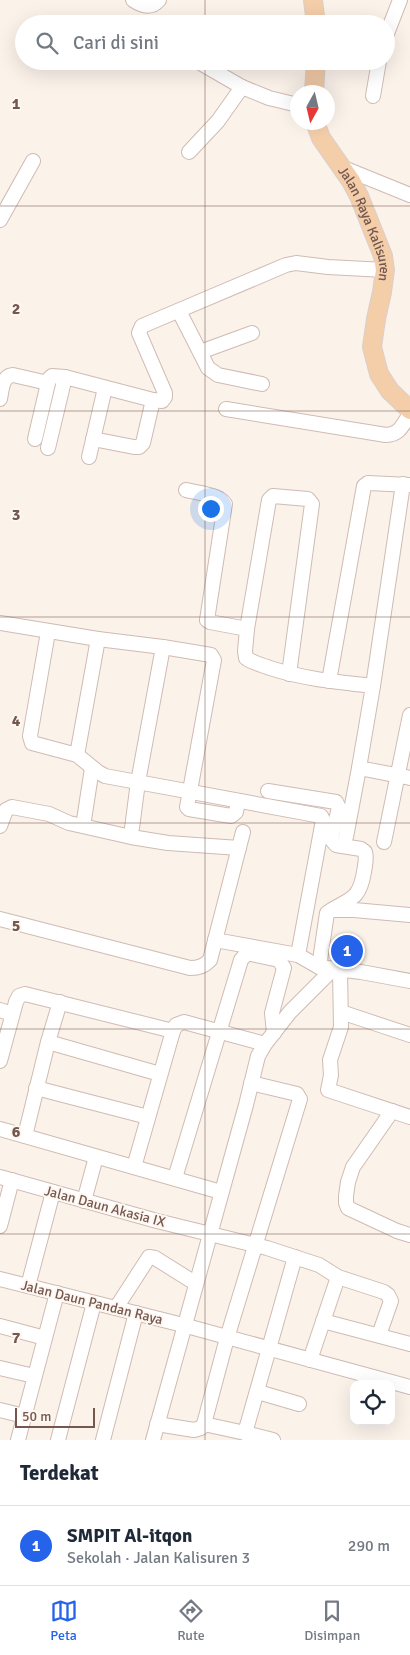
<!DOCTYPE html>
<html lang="id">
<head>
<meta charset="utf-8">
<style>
	body { margin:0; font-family:Signika,sans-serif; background:#f2f2f3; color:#1f2937 }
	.controls { position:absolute; right:15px; bottom:15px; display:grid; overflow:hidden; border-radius:10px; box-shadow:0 5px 20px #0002 }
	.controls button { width:45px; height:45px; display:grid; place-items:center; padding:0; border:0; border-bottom:1px solid #e0e1e3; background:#fff; color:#1f2937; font:25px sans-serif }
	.compass { position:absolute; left:290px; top:85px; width:45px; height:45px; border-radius:50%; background:#fff; box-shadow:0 5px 20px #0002; rotate:188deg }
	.scale { position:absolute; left:15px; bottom:12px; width:80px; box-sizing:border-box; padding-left:5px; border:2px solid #74574f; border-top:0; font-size:14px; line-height:18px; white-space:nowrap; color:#74574f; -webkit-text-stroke:4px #fef7f1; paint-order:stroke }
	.you { position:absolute; left:210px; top:508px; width:18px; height:18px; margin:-12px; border:4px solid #fff; border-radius:50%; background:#1a73e8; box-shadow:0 0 0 8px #1a73e833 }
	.badge { display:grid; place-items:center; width:32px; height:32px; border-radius:50%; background:#2563eb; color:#fff; font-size:16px; font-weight:700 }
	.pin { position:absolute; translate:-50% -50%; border:2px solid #fff; box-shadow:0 1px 5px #0006 }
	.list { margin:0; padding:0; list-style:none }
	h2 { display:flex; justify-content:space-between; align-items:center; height:65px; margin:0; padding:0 20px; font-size:21px }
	h2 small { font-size:16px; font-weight:400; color:#747a83 }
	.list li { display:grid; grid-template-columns:32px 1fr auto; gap:15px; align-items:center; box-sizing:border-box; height:80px; padding:0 20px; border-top:1px solid #e0e1e3 }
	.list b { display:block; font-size:19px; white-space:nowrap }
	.list p { margin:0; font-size:16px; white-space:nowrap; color:#747a83 }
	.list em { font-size:16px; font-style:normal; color:#747a83 }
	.icon { flex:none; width:28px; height:28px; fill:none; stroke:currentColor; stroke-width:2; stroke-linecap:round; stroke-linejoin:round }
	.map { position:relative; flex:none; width:410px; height:1440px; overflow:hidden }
	.search { position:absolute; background:#fff; box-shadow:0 5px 20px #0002; left:15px; right:15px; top:15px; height:55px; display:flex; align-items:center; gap:12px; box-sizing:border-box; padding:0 18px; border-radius:28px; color:#747a83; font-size:19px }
	.sheet { height:145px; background:#fff }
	nav { display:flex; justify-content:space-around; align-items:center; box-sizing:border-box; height:70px; border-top:1px solid #e0e1e3; background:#fff; font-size:14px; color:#747a83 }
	nav a { display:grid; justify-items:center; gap:2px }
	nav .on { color:#2563eb }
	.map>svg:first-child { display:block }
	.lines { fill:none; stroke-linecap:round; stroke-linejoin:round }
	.minor-casing { stroke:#cfbbb3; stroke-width:16 }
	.major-casing { stroke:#d8d0ce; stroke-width:20 }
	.minor { stroke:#fff; stroke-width:14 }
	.major { stroke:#f4cda9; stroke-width:18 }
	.grid { fill:none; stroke:#74574f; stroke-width:1; stroke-opacity:0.55 }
	.labels { text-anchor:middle; stroke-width:4; stroke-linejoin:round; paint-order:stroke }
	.street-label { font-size:14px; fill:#74574f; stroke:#fef7f1 }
	.grid-label { font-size:16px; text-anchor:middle; font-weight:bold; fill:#74574f; stroke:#fef7f1; stroke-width:4; stroke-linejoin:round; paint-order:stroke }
</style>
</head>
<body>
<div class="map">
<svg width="410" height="1440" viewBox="0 0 410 1440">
	<rect width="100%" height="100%" fill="#fbf2ea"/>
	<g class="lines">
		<defs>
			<g id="minor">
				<path d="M133,0C142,6 151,9 159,0"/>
				<polyline points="386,36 400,0"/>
				<polyline points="197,61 242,87"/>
				<polyline points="373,96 379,61"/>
				<polyline points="189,152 218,121 242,87 269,98 298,105"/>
				<polyline points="341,167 410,195"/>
				<polyline points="0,220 33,161"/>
				<polyline points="179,311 208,368 218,375 262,384"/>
				<polyline points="200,352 252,333"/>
				<path d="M0,399C2,389 2,376 13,375L48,383"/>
				<path d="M226,409L386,435C400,435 403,424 410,414"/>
				<polyline points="35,439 49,379 52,376 65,377"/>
				<polyline points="93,439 134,447 139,447 143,443 153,400"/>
				<polyline points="48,448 65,377 153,400 162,401 165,397 165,393 139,333 142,326 286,265 296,263 328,267 385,270"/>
				<polyline points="89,457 105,388"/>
				<path d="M186,490C197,493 219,494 225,504L207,620L210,622L247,629L245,651L246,658C253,663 262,665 270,668C304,679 338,682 373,686L359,768L410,778"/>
				<polyline points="0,623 98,639 77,755"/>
				<polyline points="247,629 269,500 273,496 308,499 312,504 289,674"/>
				<polyline points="48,632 30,736 32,743 77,755 98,772 105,776 321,816 323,820 298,955"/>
				<polyline points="98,639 163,647 211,655 214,660 187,807 189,809 231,816 236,812 238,801"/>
				<polyline points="329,681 364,486 368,483 410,485"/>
				<polyline points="373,686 403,484"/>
				<path d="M268,791L336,802L339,808L331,839L336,845L361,849L365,852C367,859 365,865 364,872C359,902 349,898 327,913L319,967"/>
				<polyline points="84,820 92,768"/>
				<polyline points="0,826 6,810 12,807 49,814 69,823 131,837 168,843 239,848"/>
				<polyline points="132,828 138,782 163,647"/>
				<polyline points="346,837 359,768"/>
				<polyline points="384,842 410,715"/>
				<polyline points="332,910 354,910 410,915"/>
				<path d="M0,919L190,968C199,968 204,966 210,960L243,832"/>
				<polyline points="215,940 298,955 319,967 361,972 410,981"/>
				<polyline points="340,970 341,1027 330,1060 331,1075 328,1090 410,1117"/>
				<polyline points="0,1010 12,1014"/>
				<polyline points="341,1012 410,1035"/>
				<polyline points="48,1042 160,1074"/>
				<polyline points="0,1061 16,1002 19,996 25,994 173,1031 176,1025 184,1022 265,1044"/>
				<polyline points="36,1088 148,1117"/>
				<polyline points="392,1111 353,1167 348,1182 346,1196 346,1203 348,1208 352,1210 397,1231 410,1235"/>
				<polyline points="0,1129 221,1192"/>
				<polyline points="25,1136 48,1042 60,1002"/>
				<polyline points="134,1167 173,1031"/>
				<polyline points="0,1177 157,1221 267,1248 319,1265 338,1277 384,1292 388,1295 391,1301 379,1335"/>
				<polyline points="175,1178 241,960 247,953 279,960 284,968 272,1013 274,1033"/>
				<polyline points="84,1201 96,1157"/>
				<polyline points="0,1226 12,1180"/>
				<polyline points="0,1279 183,1325 410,1387"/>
				<polyline points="28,1286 53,1192"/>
				<polyline points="116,1308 149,1257 155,1258 195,1283"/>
				<polyline points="323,1321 410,1344"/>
				<polyline points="0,1326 45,1338"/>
				<polyline points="310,1360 338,1277"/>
				<polyline points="0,1368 34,1376"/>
				<polyline points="258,1392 299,1404"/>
				<polyline points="0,1410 24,1416"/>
				<polyline points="157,1424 194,1430 201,1428 204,1424"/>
				<polyline points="204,1424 227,1338 300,1099 297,1094 251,1083"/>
				<polyline points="204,1424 245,1433 295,1257"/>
				<polyline points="245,1433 273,1440"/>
				<polyline points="18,1440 57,1293"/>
				<polyline points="58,1440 94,1303"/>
				<polyline points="103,1440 136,1313"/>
				<polyline points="153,1440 246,1105 258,1056 265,1044 290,1012 333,969"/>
			</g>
			<g id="major">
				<polyline points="313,0 316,24"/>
				<polyline points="314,92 316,61"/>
				<path id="s1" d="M315,122L321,138L351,181L359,196L383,256L385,270L382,292L376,319L372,347L379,374L390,391L410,410"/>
			</g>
		</defs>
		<use href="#minor" class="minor-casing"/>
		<use href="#major" class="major-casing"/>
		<use href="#minor" class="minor"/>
		<use href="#major" class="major"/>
	</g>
	<path class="grid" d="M205,0V24M205,61V1440M0,206H410M0,411H410M0,617H410M0,823H410M0,1029H410M0,1234H410"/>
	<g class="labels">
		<g class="street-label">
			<text dy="5" stroke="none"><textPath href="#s1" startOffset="115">Jalan Raya Kalisuren</textPath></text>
			<text transform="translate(105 1206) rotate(15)" y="5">Jalan Daun Akasia IX</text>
			<text transform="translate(92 1302) rotate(14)" y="5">Jalan Daun Pandan Raya</text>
		</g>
	</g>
	<g class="grid-label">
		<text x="16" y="109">1</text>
		<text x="16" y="314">2</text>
		<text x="16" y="520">3</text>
		<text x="16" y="726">4</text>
		<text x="16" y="931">5</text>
		<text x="16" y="1137">6</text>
		<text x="16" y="1343">7</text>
	</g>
</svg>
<div class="controls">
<button><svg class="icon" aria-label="locate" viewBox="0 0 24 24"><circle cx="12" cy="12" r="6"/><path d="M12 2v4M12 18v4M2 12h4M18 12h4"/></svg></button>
</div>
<svg class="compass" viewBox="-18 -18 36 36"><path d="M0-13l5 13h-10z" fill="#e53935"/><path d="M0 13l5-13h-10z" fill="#747a83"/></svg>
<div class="scale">50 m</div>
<div class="you"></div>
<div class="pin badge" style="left:347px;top:951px">1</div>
<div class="search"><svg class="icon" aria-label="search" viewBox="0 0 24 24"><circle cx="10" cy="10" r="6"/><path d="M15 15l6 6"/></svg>Cari di sini</div>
</div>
<section class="sheet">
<h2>Terdekat<small></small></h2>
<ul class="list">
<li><span class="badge">1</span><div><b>SMPIT Al-itqon</b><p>Sekolah · Jalan Kalisuren 3</p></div><em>290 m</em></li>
</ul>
</section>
<nav>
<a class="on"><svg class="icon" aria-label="map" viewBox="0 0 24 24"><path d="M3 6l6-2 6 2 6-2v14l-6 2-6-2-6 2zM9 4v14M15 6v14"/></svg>Peta</a>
<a><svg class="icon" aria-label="directions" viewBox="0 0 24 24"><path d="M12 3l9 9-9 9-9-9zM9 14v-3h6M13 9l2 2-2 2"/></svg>Rute</a>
<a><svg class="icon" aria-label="saved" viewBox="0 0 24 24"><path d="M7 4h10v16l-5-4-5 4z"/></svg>Disimpan</a>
</nav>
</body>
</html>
